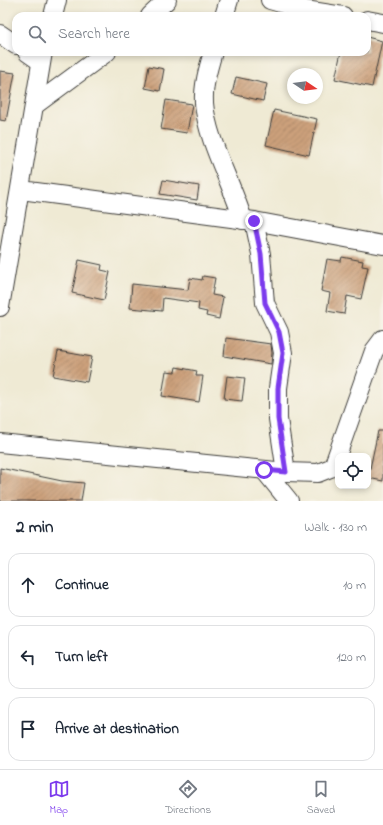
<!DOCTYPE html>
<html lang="en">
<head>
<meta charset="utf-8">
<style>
	body { margin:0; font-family:"Indie Flower",sans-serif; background:#f6f6f7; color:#1f2937 }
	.controls { position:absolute; right:12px; bottom:12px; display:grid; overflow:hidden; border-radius:8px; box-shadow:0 2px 6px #0003 }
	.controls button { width:36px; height:36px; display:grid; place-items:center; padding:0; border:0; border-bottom:1px solid #e0e1e3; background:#fff; color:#1f2937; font:20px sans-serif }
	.compass { position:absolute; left:287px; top:68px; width:36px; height:36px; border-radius:50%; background:#fff; box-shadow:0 2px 6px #0003; rotate:103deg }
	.stop { position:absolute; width:12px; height:12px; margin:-9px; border:3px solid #7c3aed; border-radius:50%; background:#fff }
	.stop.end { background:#7c3aed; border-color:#fff; box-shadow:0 1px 4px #0008 }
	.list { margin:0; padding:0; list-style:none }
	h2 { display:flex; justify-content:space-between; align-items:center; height:52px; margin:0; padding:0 16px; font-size:17px }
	h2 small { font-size:13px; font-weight:400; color:#747a83 }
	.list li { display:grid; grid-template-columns:26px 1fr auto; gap:12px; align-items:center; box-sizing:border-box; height:64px; margin:0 8px 8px; padding:0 8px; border:1px solid #e0e1e3; border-radius:12px }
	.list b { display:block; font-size:15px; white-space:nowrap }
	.list em { font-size:13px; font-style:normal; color:#747a83 }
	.icon { flex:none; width:22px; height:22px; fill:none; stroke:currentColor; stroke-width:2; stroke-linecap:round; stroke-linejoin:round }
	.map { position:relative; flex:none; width:383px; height:501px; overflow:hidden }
	.search { position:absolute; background:#fff; box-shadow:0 2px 6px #0003; left:12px; right:12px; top:12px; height:44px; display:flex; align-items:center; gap:10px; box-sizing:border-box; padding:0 14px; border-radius:12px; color:#747a83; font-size:15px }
	.sheet { height:268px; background:#fff }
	nav { display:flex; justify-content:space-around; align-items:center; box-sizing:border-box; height:56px; border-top:1px solid #e0e1e3; background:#fff; font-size:11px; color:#747a83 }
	nav a { display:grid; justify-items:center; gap:2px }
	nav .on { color:#7c3aed }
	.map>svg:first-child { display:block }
	.building { fill:url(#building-hatch) }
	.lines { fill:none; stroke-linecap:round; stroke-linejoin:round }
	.minor-casing { stroke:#3c3b38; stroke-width:20 }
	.minor { stroke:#fff; stroke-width:18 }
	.route { stroke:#7c3aed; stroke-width:5 }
</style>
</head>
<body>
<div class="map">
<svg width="383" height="501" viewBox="0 0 383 501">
	<defs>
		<pattern id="building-hatch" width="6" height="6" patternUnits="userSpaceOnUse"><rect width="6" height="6" fill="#cca07c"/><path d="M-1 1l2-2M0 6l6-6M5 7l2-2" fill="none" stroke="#a58265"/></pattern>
	</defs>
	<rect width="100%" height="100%" fill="#f7f3e8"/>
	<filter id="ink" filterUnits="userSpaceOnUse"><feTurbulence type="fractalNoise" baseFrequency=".025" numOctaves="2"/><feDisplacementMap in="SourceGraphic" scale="8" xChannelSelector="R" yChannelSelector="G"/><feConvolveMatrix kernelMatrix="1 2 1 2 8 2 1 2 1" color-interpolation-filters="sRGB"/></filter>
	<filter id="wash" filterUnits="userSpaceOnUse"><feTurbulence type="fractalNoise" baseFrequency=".012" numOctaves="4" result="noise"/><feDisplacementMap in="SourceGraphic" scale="16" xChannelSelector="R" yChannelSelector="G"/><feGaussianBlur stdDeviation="0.9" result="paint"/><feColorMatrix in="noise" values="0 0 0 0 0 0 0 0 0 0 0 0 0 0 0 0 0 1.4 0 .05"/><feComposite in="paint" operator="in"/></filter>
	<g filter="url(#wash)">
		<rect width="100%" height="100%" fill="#efead4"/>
		<g id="blocks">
			<g class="building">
				<polygon points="367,37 382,41 372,87 335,79 341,52 367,52"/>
				<polygon points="149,66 164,69 160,91 145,88"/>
				<polygon points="0,71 15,73 6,121 0,120"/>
				<polygon points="236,77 267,84 263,101 232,94"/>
				<polygon points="166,100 192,104 187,133 161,129"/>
				<polygon points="274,110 317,119 309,155 266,145"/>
				<polygon points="163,180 199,186 197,200 160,194"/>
				<polygon points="342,257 363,261 362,266 368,267 361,299 347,296 344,314 327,311 330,293 321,291 327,259 341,261"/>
				<polygon points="79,260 102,265 101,270 110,272 104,300 72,293"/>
				<polygon points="203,276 215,278 212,295 223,297 219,319 206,316 207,312 198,310 199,303 163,298 162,311 130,308 132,284 188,290 190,278 202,280"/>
				<polygon points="226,338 271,344 272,353 271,364 224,356"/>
				<polygon points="58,351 92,357 87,382 53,376"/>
				<polygon points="176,367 197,371 196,376 203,376 199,402 162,396 166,371 175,372"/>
				<polygon points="227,376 245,378 242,401 224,399"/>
				<polygon points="378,431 383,431 383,481 368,478"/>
				<polygon points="0,468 62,481 84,483 81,501 0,501"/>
			</g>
		</g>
	</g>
	<g filter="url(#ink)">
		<use href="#blocks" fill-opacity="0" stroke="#3c3b38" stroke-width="1"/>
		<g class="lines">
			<defs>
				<g id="minor">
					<polyline points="270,0 305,10 343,16"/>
					<polyline points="53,16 57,0"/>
					<polyline points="150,16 167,0"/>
					<polyline points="224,16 229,0"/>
					<polyline points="367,20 383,23"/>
					<polyline points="0,34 16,45"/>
					<polyline points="27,52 40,61"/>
					<path d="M213,52C208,69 203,86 204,103C207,141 232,183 243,220"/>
					<polyline points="35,105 107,52"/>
					<polyline points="21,190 254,221 383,245"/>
					<polyline points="254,221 261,254 265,303 279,332 283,353 278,388 278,419 286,472"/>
					<polyline points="0,307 43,52"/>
					<polyline points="0,443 286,472 318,473 333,467 374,351 383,339"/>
					<polyline points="264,470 289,501"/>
				</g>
			</defs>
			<use href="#minor" class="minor-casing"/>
			<use href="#minor" class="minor"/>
		</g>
	</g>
	<g class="lines" filter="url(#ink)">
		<polyline class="route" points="254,221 261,254 265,303 279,332 283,353 278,388 278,419 286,472 264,470"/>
	</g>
</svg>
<div class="controls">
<button><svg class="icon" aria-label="locate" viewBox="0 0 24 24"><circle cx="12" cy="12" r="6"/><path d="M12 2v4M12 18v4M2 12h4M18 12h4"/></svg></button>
</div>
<svg class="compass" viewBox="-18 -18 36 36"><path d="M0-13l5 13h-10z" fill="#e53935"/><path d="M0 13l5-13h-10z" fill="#747a83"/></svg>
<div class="stop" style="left:264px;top:470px"></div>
<div class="stop end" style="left:254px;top:221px"></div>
<div class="search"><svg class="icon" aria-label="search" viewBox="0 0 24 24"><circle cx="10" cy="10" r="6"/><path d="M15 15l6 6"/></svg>Search here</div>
</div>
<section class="sheet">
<h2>2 min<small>Walk · 130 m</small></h2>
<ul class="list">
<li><svg class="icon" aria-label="ahead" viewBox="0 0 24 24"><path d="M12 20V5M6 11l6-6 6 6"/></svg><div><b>Continue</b></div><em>10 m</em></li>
<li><svg class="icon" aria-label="left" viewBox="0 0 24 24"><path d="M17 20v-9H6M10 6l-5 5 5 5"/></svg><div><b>Turn left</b></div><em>120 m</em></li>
<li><svg class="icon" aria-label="arrive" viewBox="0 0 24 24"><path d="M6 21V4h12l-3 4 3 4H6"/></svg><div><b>Arrive at destination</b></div></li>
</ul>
</section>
<nav>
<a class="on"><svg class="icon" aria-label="map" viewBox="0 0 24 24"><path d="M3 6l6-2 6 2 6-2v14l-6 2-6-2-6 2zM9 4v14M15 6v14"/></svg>Map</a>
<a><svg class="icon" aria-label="directions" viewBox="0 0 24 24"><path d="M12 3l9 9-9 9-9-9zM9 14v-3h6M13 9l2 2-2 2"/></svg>Directions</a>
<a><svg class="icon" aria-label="saved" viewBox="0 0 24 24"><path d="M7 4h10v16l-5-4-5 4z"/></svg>Saved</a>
</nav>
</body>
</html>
